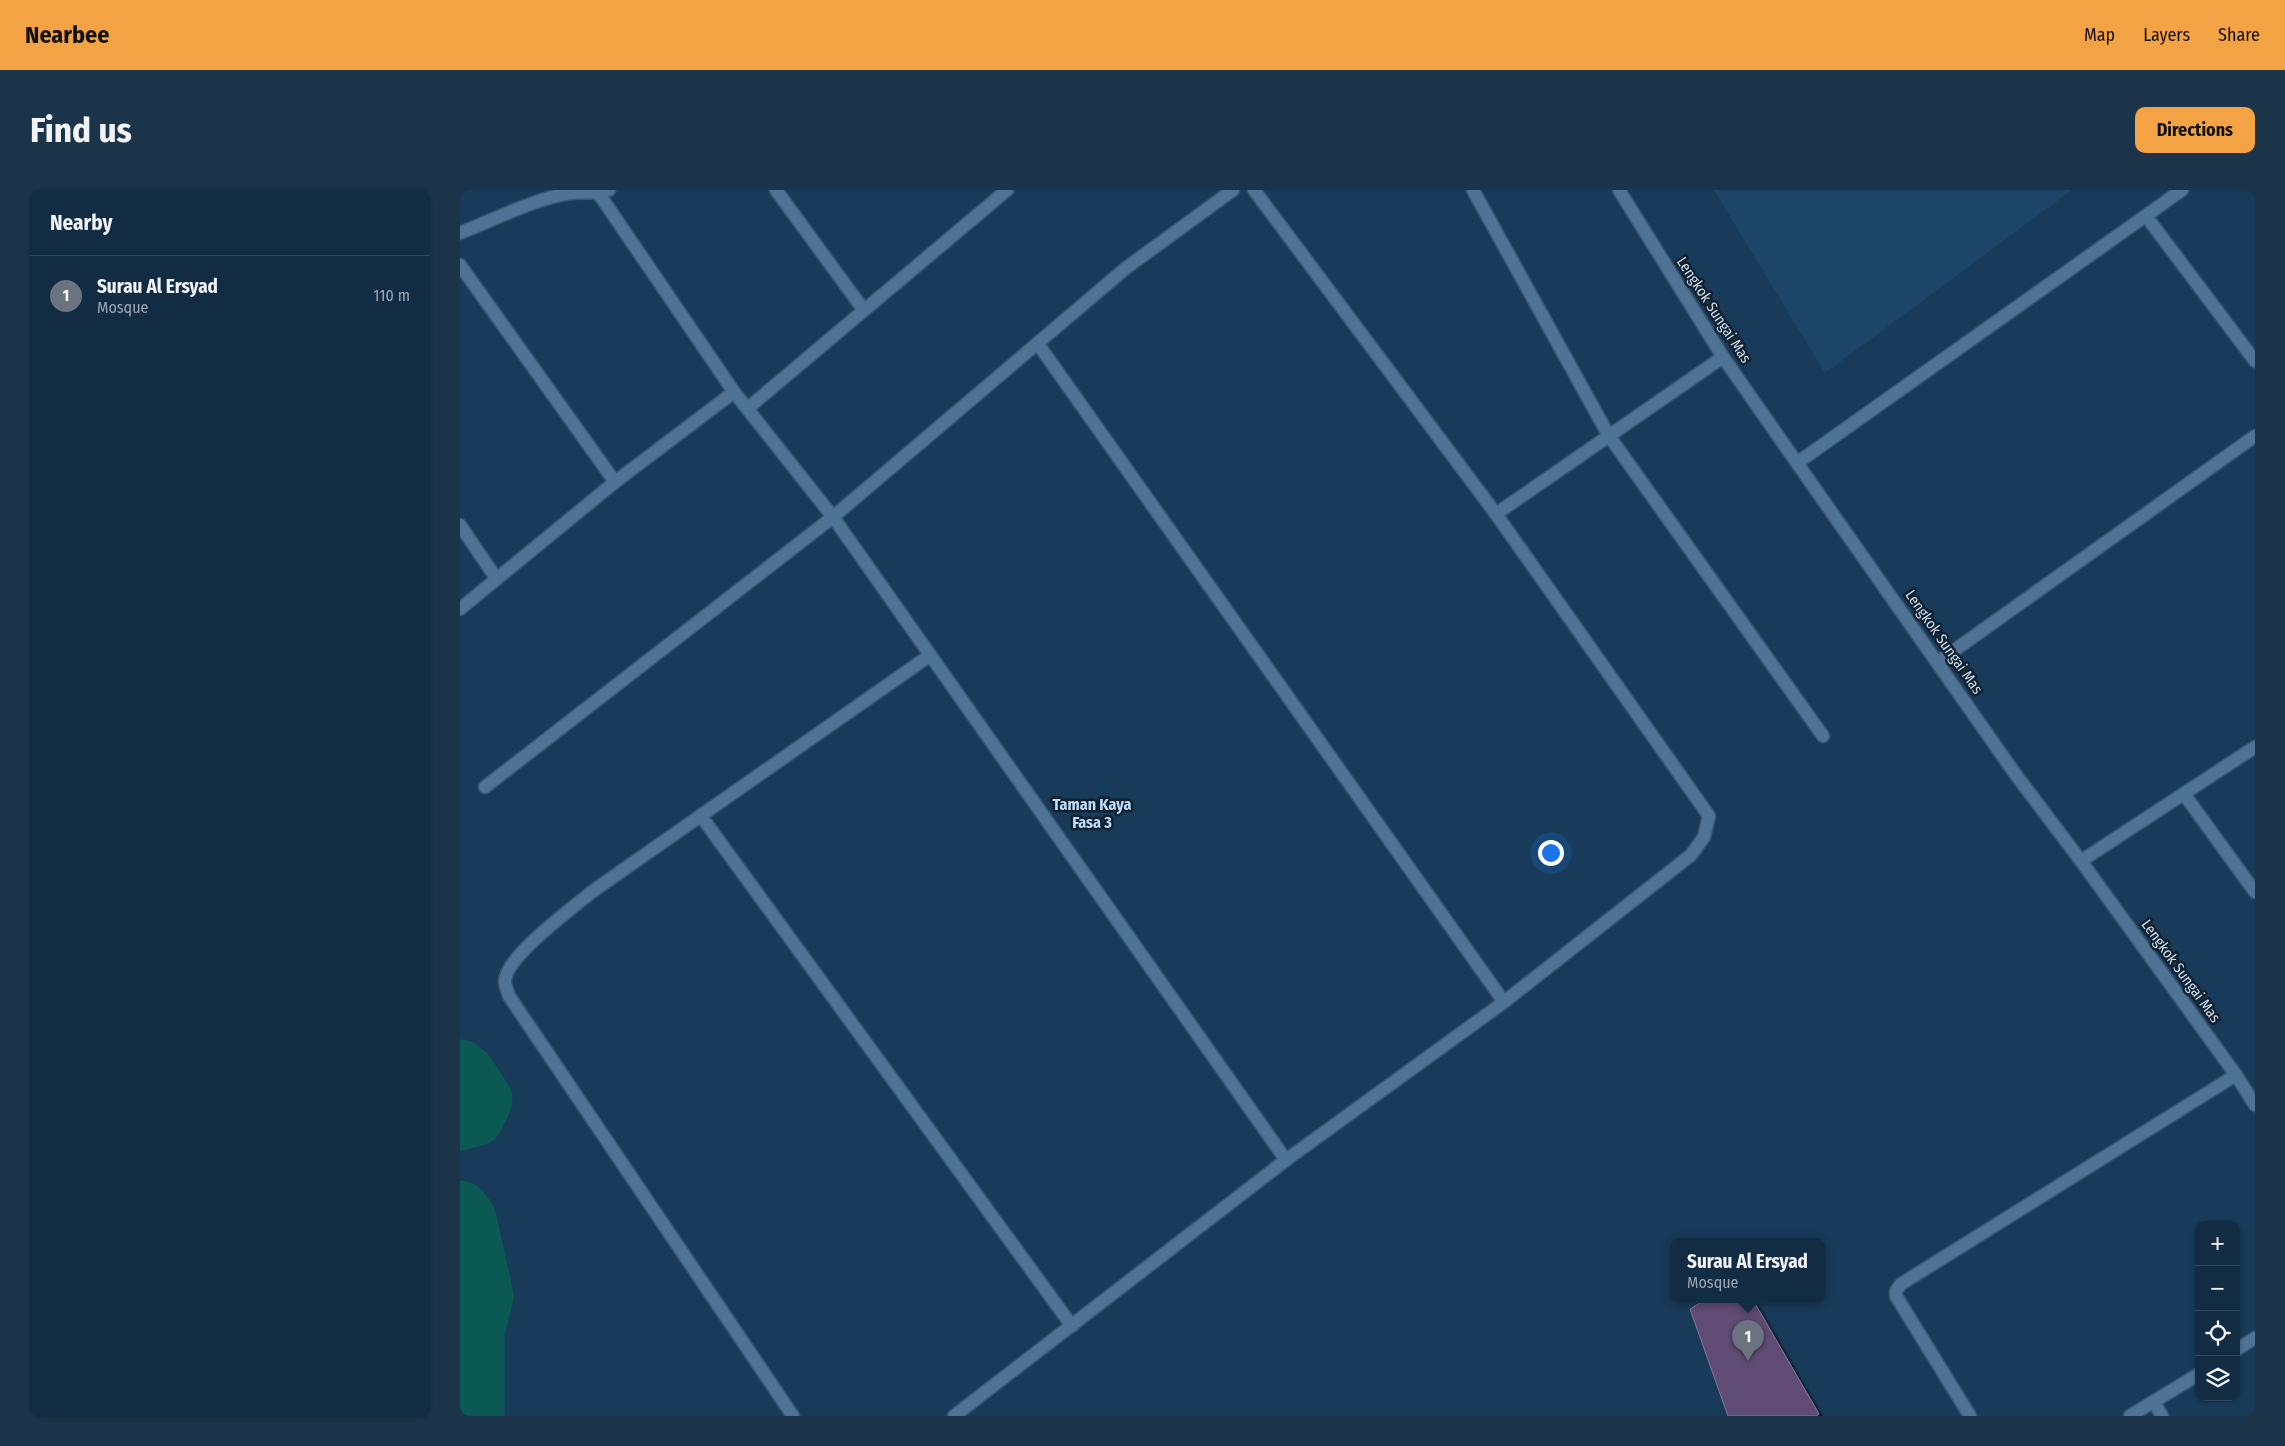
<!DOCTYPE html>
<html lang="en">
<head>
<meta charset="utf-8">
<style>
	body { margin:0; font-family:"Fira Sans Condensed",sans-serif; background:#1b344a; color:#f1f3f6 }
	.controls { position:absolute; right:15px; bottom:15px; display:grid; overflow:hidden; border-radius:10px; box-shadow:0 1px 4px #0004 }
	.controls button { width:45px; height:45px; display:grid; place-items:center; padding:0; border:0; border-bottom:1px solid #31485c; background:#122c43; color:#f1f3f6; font:25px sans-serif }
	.you { position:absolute; left:1090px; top:662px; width:18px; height:18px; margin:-12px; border:4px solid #fff; border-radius:50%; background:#1a73e8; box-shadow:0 0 0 8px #1a73e833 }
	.badge { display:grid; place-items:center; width:32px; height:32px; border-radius:50%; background:#f4a344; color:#fff; font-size:16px; font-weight:700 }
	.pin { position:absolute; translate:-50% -41px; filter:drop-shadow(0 1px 2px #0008) }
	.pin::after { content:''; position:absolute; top:26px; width:18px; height:15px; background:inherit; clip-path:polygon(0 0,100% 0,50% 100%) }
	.popup { position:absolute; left:1210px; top:1048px; width:155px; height:65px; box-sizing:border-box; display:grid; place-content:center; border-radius:10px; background:#122c43; filter:drop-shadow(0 1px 4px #0005); font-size:16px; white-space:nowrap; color:#9ca7b2 }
	.popup b { font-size:19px; color:#f1f3f6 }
	.popup::after { content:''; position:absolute; left:50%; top:100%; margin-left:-10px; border:10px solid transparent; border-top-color:#122c43 }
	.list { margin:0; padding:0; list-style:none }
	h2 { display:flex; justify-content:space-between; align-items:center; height:65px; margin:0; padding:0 20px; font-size:21px }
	h2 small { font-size:16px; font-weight:400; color:#9ca7b2 }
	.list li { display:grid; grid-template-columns:32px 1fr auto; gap:15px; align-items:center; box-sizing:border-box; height:80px; padding:0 20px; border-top:1px solid #31485c }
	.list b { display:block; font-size:19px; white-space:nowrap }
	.list p { margin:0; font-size:16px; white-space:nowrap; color:#9ca7b2 }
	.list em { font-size:16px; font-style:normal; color:#9ca7b2 }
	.icon { flex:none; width:28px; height:28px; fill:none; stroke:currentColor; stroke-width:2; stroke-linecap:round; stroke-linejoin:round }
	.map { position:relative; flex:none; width:1795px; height:1226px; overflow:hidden; border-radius:10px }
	header { display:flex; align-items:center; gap:30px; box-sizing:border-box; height:70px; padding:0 25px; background:#f4a344; color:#111 }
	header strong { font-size:24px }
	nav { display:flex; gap:28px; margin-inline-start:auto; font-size:18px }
	.intro { display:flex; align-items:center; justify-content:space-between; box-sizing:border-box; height:120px; padding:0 30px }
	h1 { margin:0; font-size:35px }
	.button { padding:12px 22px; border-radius:10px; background:#f4a344; color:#111; font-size:18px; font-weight:700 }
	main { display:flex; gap:30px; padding:0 30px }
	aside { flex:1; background:#122c43; border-radius:10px; box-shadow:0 1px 4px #0004 }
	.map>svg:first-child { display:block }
	.built { fill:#1c4568 }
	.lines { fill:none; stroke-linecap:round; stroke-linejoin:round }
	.river { stroke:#0b5953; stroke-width:59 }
	.building { fill:#5f4c73; stroke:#89749e; filter:url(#shadow) }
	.lane-casing { stroke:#39566f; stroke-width:15 }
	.street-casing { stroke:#39566f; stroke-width:15 }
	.secondary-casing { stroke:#39566f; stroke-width:15 }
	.lane { stroke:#4e7394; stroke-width:12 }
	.street { stroke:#4e7394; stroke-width:12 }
	.secondary { stroke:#4e7394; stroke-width:12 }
	.labels { text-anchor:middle; stroke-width:5; stroke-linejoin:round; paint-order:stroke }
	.street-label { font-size:15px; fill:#cbdff1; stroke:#12212f }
	.neighbourhood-label { font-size:16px; font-weight:bold; fill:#bddcfa; stroke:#12212f }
</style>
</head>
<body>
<header>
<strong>Nearbee</strong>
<nav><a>Map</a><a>Layers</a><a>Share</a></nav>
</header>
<div class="intro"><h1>Find us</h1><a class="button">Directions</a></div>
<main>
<aside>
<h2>Nearby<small></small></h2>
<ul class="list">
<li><span class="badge" style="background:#6b7280">1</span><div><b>Surau Al Ersyad</b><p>Mosque</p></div><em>110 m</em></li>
</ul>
</aside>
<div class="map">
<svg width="1795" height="1226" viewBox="0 0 1795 1226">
	<defs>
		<filter id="shadow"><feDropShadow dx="4.5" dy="4.5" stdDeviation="1" flood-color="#0009"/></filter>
	</defs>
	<rect width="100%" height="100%" fill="#183b59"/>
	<polygon class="built" points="1254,0 1612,0 1365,183"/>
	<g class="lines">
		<g class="river">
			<polyline points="0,879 6,884 23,910 15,927 0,931"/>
			<polyline points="0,1020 7,1029 24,1106 15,1142 15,1226"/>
		</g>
	</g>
	<polygon class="building" points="1245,1110 1293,1110 1359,1224 1356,1226 1268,1226 1230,1119"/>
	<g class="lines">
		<defs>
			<g id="lane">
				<polyline points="316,0 403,119"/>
				<polyline points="1013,0 1149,246 1363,546"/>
				<polyline points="1686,26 1795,171"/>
				<polyline points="0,75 155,292"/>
				<polyline points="288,218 547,0"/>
				<polyline points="25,597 373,327"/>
				<polyline points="1724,604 1795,702"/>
			</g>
			<g id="street">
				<polyline points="139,4 274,202 373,327 826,970"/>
				<path d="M0,43C33,30 76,8 111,3C125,1 136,5 149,0"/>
				<polyline points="578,154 1044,812"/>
				<polyline points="1337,273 1722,0"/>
				<polyline points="1036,324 1263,167"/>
				<polyline points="373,327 666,78 773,0"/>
				<polyline points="0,335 36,388"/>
				<polyline points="0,419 155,292 274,202"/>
				<polyline points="1478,472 1795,246"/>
				<polyline points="241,626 612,1136"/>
				<polyline points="1621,671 1795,557"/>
				<polyline points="1776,1160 1795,1148"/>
				<polyline points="1694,1212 1702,1226"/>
				<path d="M333,1226L49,806C48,802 45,796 45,791C45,767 114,717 133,701L469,466"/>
				<polyline points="494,1226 826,970 1044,812 1231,665 1244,647 1249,626 1036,324 794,0"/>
				<polyline points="1510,1226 1436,1106 1436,1101 1441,1094 1776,885"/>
				<polyline points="1670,1226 1739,1184"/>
			</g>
			<polyline id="secondary" points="1159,0 1263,167 1337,273 1556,585 1621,671 1776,885 1795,915"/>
		</defs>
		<use href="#lane" class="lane-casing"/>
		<use href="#street" class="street-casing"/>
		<use href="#secondary" class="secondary-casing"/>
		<use href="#lane" class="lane"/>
		<use href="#street" class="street"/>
		<use href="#secondary" class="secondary"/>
	</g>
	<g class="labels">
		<g class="street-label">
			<text transform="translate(1254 120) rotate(57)" y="5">Lengkok Sungai Mas</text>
			<text transform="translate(1484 452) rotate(55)" y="5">Lengkok Sungai Mas</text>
			<text transform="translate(1721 781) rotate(54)" y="5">Lengkok Sungai Mas</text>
		</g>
		<g class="neighbourhood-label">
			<text x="632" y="620">Taman Kaya<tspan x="632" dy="18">Fasa 3</tspan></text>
		</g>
	</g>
</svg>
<div class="controls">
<button>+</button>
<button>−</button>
<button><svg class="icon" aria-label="locate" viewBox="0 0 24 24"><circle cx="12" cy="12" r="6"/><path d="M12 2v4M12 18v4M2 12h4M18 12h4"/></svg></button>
<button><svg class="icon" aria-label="layers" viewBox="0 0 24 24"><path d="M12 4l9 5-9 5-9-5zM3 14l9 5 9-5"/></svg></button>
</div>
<div class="you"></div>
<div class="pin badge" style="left:1288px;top:1171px;background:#6b7280">1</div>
<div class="popup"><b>Surau Al Ersyad</b>Mosque</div>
</div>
</main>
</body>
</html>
